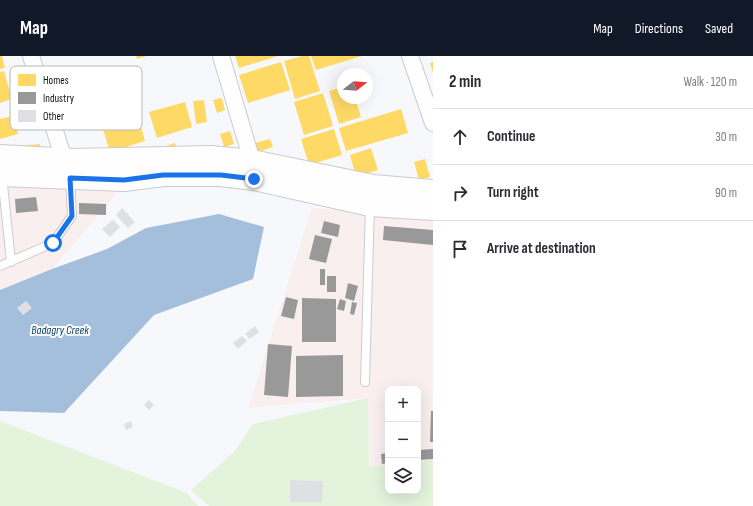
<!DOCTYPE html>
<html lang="en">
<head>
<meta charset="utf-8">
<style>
	body { margin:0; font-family:"Sofia Sans Condensed",sans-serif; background:#f7f7f7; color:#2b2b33 }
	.controls { position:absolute; right:12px; bottom:12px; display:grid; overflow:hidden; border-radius:8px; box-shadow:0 4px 16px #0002 }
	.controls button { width:36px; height:36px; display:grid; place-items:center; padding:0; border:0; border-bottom:1px solid #e1e1e2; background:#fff; color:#2b2b33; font:20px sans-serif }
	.compass { position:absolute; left:337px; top:12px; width:36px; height:36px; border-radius:50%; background:#fff; box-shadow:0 4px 16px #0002; rotate:73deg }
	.stop { position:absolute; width:12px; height:12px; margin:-9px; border:3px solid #1a73e8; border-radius:50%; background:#fff }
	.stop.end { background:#1a73e8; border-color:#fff; box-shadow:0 1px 4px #0008 }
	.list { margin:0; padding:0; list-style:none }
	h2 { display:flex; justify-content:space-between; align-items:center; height:52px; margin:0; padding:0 16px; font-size:17px }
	h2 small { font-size:13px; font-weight:400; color:#7c7c81 }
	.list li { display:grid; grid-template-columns:26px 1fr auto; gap:12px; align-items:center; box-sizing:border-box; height:56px; padding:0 16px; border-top:1px solid #e1e1e2 }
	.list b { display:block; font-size:15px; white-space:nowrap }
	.list em { font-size:13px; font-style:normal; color:#7c7c81 }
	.icon { flex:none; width:22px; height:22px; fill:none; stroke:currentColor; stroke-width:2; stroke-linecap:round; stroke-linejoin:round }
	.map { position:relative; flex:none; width:433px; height:450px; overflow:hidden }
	header { display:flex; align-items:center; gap:24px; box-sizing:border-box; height:56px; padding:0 20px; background:#111827; color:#fff }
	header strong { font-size:19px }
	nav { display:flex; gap:22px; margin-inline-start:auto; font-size:14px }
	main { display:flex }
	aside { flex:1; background:#fff }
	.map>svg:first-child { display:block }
	.industrial { fill:#faefef }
	.green { fill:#e3f3dc }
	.water { fill:#a4bfdb }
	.homes { fill:#ffd966 }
	.industry { fill:#999 }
	.building { fill:#dfe0e3 }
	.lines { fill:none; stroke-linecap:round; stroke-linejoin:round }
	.lane-casing { stroke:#cbcbce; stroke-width:10 }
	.street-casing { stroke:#cbcbce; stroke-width:18 }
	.secondary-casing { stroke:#cbcbce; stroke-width:24 }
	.lane { stroke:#fefeff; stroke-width:8 }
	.street { stroke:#fefeff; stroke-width:16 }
	.secondary { stroke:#fefeff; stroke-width:22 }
	.route { stroke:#1a73e8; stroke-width:5 }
	.labels { text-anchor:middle; stroke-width:4; stroke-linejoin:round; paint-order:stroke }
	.water-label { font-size:12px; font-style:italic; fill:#013f70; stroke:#fff }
	.key { fill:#fff; stroke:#b8b8b8; stroke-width:1 }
	.key-label { font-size:11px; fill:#121214 }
</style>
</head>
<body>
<header>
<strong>Map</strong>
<nav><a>Map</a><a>Directions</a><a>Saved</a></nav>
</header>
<main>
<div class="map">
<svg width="433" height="450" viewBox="0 0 433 450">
	<rect width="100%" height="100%" fill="#f7f8fc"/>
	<g class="industrial">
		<polygon points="0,104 126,105 116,138 52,213 0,234"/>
		<polygon points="312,152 433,163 433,404 418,406 418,333 388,333 388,409 369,412 368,342 248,352"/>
	</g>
	<g class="green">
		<polygon points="368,342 369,411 388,409 388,435 418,435 418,406 433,404 433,450 209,450 191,434 234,396 253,368"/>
		<polygon points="0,365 187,437 198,450 0,450"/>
	</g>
	<polygon class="water" points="219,158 264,171 253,223 154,259 64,357 0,355 0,234 52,213 107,193 146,172"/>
	<g class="homes">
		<polygon points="0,0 2,0 5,12 0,13"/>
		<polygon points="136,0 147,0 137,3"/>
		<polygon points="235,0 278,0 239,12"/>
		<polygon points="302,0 309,0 320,35 295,43 284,5"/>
		<polygon points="311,0 362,0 316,14"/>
		<polygon points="281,6 290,34 248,47 239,19"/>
		<polygon points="433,6 433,17 430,7"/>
		<polygon points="4,15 12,43 0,47 0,16"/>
		<polygon points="343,31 343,42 355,42 361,61 339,68 329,35"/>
		<polygon points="323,37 333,70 304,79 294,46"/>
		<polygon points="222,42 225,54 217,57 213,44"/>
		<polygon points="204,44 207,66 196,68 193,45"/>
		<polygon points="185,46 192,71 157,82 149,56"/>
		<polygon points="135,49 145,85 110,96 99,60"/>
		<polygon points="401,53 408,77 346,95 339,72"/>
		<polygon points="13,60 18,78 0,83 0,63"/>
		<polygon points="334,73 342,99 309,109 301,83"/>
		<polygon points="230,75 234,88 224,91 220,78"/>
		<polygon points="270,83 273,91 258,96 255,87"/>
		<polygon points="175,87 177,96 165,99 163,91"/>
		<polygon points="40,88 41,99 18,101 17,90"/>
		<polygon points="371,92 378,114 356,121 350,99"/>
		<polygon points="425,103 430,121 419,124 414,106"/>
	</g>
	<g class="industry">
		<polygon points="36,141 38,155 16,157 15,143"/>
		<polygon points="79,147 106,148 106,159 79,158"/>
		<polygon points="324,165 340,169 338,181 321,177"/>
		<polygon points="384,170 433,174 433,189 383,184"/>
		<polygon points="315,179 332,183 326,207 309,203"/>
		<rect x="320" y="213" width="5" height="16"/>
		<rect x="327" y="220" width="9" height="16"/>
		<polygon points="348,227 358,230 354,245 345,242"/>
		<polygon points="286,241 298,244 294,263 281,260"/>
		<polygon points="302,242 336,243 336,286 302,286"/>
		<polygon points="340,243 346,245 344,255 337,253"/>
		<polygon points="352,246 357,247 354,259 350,258"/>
		<polygon points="268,288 292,290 288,341 264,339"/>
		<polygon points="343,299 343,340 296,341 296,300"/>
		<polygon points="431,355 433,355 433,386 430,386"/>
		<polygon points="433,393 433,403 418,404 418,394"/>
		<polygon points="388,397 388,407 382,408 381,398"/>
	</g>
	<g class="building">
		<polygon points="122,152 135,166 128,172 116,159"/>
		<polygon points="113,164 120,171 110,181 102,173"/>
		<polygon points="26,245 32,252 23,259 17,252"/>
		<polygon points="255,270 259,276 250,283 245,278"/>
		<polygon points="242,280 247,285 238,293 233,287"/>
		<polygon points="149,344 154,349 149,354 144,349"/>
		<polygon points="131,365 133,371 126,374 124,368"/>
		<polygon points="290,424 323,425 322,446 290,446"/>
	</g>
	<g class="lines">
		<defs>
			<g id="lane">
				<polyline points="2,119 11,206"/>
				<polyline points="0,210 53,187 72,160 70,122"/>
				<polyline points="365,326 370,149"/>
			</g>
			<g id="street">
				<polyline points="31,0 67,113"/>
				<polyline points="221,0 252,105"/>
				<polyline points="410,0 433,67"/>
			</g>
			<g id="secondary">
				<polyline points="0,100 74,104 211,101 252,105 373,130 433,135"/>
				<polyline points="0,119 124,124 163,119 221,119 254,123 370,149 433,153"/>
			</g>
		</defs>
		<use href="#lane" class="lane-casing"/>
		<use href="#street" class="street-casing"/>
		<use href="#secondary" class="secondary-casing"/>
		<use href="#lane" class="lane"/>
		<use href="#street" class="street"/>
		<use href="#secondary" class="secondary"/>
	</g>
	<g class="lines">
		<polyline class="route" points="53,187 72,160 70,122 124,124 163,119 221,119 254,123"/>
	</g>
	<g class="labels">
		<g class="water-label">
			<text x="60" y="278">Badagry Creek</text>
		</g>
	</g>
	<rect x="10" y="10" width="132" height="64" rx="6" class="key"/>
	<rect x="18" y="18" width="18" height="12" fill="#ffd966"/>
	<rect x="18" y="36" width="18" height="12" fill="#999"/>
	<rect x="18" y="54" width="18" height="12" fill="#dfe0e3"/>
	<g class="key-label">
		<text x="43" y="28">Homes</text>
		<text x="43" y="46">Industry</text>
		<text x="43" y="64">Other</text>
	</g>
</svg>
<div class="controls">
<button>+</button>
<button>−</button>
<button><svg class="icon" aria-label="layers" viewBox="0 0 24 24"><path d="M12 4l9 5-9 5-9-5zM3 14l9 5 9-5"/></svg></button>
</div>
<svg class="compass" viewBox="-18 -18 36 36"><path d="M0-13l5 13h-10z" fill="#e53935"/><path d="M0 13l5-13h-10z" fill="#7c7c81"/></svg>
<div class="stop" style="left:53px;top:187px"></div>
<div class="stop end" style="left:254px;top:123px"></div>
</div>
<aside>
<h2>2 min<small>Walk · 120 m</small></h2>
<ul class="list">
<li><svg class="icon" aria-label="ahead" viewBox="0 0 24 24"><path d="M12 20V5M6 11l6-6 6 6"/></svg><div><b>Continue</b></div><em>30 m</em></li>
<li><svg class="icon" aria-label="right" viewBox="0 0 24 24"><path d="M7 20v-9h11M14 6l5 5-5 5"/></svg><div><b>Turn right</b></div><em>90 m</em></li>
<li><svg class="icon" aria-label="arrive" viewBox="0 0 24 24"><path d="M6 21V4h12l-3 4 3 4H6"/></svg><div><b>Arrive at destination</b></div></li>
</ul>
</aside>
</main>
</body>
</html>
